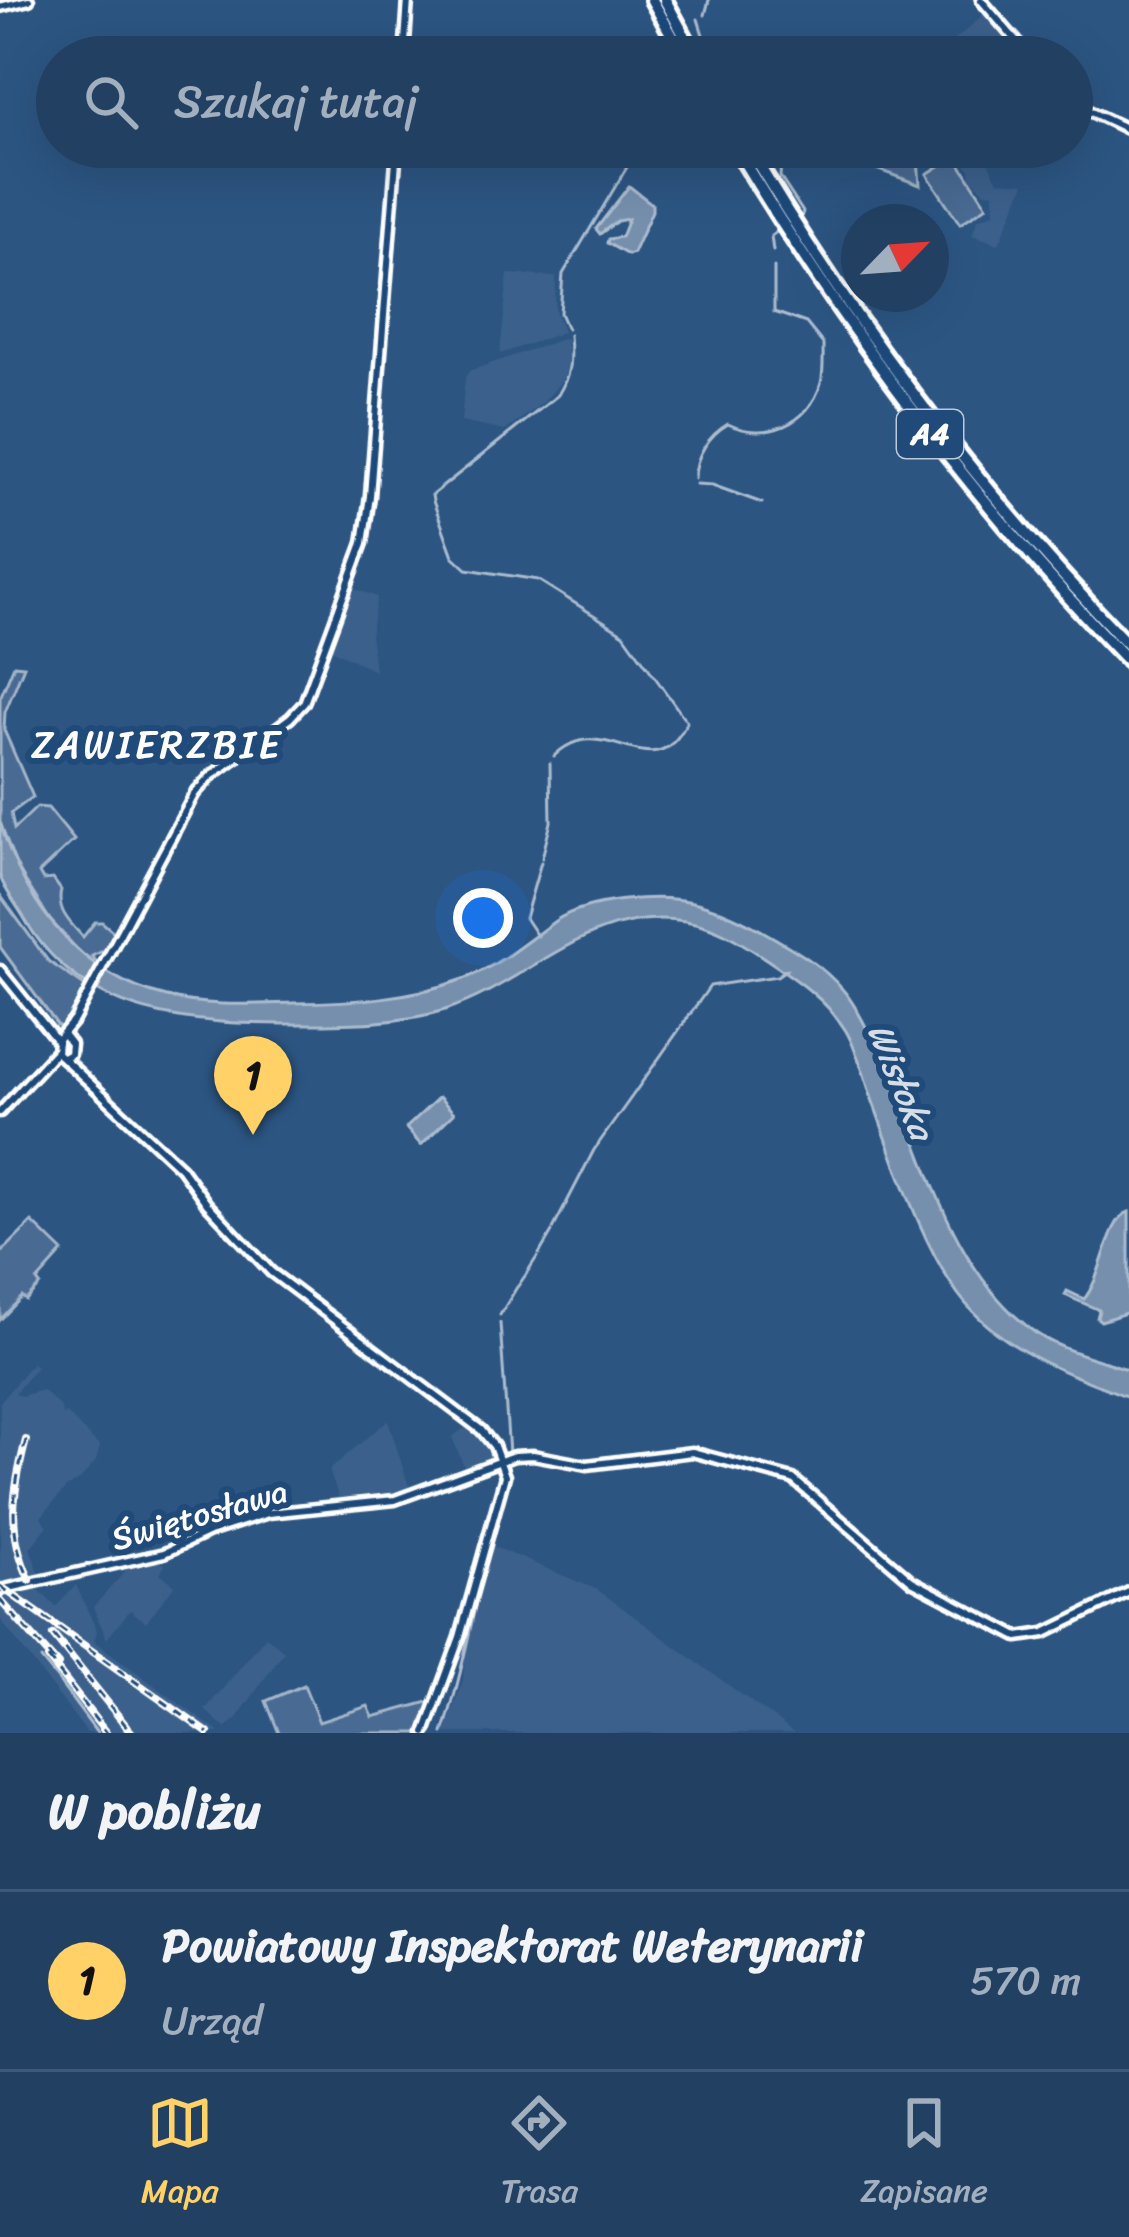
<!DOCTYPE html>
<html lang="pl">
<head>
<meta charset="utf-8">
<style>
	body { margin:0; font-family:Sriracha,sans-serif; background:#294768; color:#f1f3f6 }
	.compass { position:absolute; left:841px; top:204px; width:108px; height:108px; border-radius:50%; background:#214062; box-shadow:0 12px 48px #0002; rotate:65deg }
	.you { position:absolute; left:483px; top:918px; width:42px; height:42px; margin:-30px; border:9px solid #fff; border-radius:50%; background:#1a73e8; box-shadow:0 0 0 18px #1a73e833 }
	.badge { display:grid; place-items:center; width:78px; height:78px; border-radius:50%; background:#ffd166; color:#111; font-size:39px; font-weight:700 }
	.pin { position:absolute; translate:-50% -99px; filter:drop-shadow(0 3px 6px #0008) }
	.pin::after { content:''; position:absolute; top:63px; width:42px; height:36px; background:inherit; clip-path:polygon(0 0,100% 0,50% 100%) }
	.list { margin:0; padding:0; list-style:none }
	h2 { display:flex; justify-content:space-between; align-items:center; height:156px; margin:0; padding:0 48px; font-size:51px }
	h2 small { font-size:39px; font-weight:400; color:#a2afbe }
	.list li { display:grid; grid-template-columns:78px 1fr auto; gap:36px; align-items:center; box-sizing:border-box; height:180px; padding:0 48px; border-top:3px solid #3e5977 }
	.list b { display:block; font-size:45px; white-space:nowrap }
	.list p { margin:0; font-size:39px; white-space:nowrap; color:#a2afbe }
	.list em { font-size:39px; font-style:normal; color:#a2afbe }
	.icon { flex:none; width:66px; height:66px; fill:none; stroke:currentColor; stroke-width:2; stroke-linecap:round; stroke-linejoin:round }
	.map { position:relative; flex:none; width:1129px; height:1733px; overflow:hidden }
	.search { position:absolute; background:#214062; box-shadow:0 12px 48px #0002; left:36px; right:36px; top:36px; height:132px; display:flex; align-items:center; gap:30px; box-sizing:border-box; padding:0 42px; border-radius:66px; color:#a2afbe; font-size:45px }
	.sheet { height:336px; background:#214062 }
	nav { display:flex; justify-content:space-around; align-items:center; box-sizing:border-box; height:168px; border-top:3px solid #3e5977; background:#214062; font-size:33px; color:#a2afbe }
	nav a { display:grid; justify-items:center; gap:6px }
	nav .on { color:#ffd166 }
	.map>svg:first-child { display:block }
	.built { fill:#3b618b }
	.green { fill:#486b92; stroke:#a4b5c8; stroke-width:3 }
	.water { fill:#748fad; stroke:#acbcce; stroke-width:3 }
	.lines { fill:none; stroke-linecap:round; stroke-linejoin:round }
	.stream { stroke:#acbcce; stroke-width:3 }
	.minor-casing { stroke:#fff; stroke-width:15 }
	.highway-casing { stroke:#fff; stroke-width:20 }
	.minor { stroke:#1f4a7a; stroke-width:6 }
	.highway { stroke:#1f4a7a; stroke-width:10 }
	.rail-casing { stroke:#fff; stroke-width:8 }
	.rail { stroke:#1f4a7a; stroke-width:3; stroke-dasharray:9; stroke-linecap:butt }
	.labels { text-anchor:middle; stroke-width:12; stroke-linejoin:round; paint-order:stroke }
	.shield { fill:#1f4a7a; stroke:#bcc9d7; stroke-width:3 }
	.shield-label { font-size:30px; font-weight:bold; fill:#fff }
	.street-label { font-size:33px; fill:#fff; stroke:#1f4a7a }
	.water-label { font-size:36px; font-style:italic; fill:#d5dde6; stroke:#1f4a7a }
	.quarter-label { font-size:39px; letter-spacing:3px; fill:#fff; stroke:#1f4a7a }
</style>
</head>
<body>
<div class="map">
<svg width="1129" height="1733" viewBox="0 0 1129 1733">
	<rect width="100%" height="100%" fill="#2c5582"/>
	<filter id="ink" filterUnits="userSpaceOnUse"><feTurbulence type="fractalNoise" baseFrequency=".00833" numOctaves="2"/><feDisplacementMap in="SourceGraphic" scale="24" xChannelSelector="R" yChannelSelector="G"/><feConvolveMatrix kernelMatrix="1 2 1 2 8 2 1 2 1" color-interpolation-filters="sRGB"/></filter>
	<g filter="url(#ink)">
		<g class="built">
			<polygon points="987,11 1026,57 964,57 952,43"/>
			<polygon points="961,147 994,147 989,164 998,181 1025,183 999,244 972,235 978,219 994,213 994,193 985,192 971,178 970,169 961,161"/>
			<polygon points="508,274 556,277 555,310 563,332 500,354"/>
			<polygon points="565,338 569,356 564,378 544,402 505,431 461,422 465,378 469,371"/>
			<polygon points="353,588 377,597 370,635 375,671 331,649"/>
			<polygon points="32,1363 36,1367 15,1393 21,1396 42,1390 61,1408 62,1415 66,1413 100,1447 96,1461 80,1480 66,1488 41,1517 48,1526 30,1548 41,1578 42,1585 36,1587 56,1607 76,1585 97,1631 94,1641 220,1733 87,1733 0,1619 0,1402"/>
			<polygon points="388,1420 410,1490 340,1502 329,1470"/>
			<polygon points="468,1426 486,1442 493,1457 465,1469 452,1437"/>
			<polygon points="492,1546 598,1590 794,1733 445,1733 463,1679 466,1649"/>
			<polygon points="157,1559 165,1565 160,1573 175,1585 146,1622 130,1610 107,1639 93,1607 131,1565"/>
			<polygon points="266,1636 284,1651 237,1718 225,1728 205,1710"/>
		</g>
		<g class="green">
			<polygon points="845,147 917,147 920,185 854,161"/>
			<polygon points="955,156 987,206 960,224 927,174"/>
			<path d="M14,665L24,666L5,712L4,730L33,797L11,813L14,829L37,807L48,808L74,840L39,873L43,880L53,879L61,890C56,910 70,923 83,937L95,922H102L115,933L105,950L92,956L96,961H88L50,920L16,866L0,822V698Z"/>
			<polygon points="0,895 48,961 86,987 61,1030 0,947"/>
			<polygon points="32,1222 63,1252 37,1281 40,1285 26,1300 22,1297 0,1320 0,1254"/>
			<polygon points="304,1685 319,1722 368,1706 373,1717 432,1701 420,1733 279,1733 266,1701"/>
		</g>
		<g class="water">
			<polygon points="629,186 652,204 652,211 633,253 628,255 607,243 608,239 621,237 628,219 617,221 600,234 596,229"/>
			<path d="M0,822C25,904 81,977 167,997C207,1007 253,1004 294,1003C351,1002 409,999 464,979C498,966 526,942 555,921C587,899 660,893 697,903C723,910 747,922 771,936C797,951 823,966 843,990C857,1006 865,1026 875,1044C924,1140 941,1258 1029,1328C1056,1350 1097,1358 1129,1370V1397C1068,1374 1010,1354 966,1304C925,1256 894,1159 872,1099C864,1076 858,1052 846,1031C826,999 797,980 766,959C741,942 717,926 685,921C590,905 529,983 445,1010C399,1024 349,1024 301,1024C194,1024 82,1021 23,916C16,904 4,889 0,876C0,861 0,838 0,822Z"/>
			<polygon points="439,1097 454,1113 421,1145 406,1128"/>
			<path d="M1129,1212V1312L1101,1321L1097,1318L1099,1310L1065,1295L1067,1291L1084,1299C1103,1278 1107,1219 1129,1212Z"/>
		</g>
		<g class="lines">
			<g class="stream">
				<polyline points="705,15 709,0"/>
				<polyline points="698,19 710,57"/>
				<polyline points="786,157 789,147"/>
				<polyline points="781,161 780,177 803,212 801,217"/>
				<polyline points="773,251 771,236 778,231"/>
				<polyline points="567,329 560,313 563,274 639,147"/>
				<path d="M695,478C695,456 709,435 728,424C765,442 809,425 821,383C824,371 823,357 823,344L806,323L774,312V267"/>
				<polyline points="696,484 712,485 762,503"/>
				<path d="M554,756C605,706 653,794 687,722L624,634L538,580L467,569L453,556L433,501L432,495L558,395C571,374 571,359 569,335"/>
				<polyline points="542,858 551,822 550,763"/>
				<polyline points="537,936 525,918 541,862"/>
				<polyline points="553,1229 594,1150 710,986 777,976 787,969"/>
				<polyline points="539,1254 552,1232"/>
				<polyline points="528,1271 537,1257"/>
				<polyline points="518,1286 527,1273"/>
				<polyline points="500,1315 517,1287"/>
				<polyline points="500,1323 509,1454"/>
				<polyline points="470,1469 491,1461"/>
				<polyline points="380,1499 404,1493"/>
				<polyline points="290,1506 324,1504"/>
				<polyline points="41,1659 59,1681"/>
				<polyline points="60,1683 97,1733"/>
				<path d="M443,1733C462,1676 472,1617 486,1558"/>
			</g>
			<defs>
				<g id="minor">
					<polyline points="981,0 1030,57"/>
					<polyline points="0,7 29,0"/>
					<polyline points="404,57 408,0"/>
					<polyline points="1072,103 1129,130"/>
					<polyline points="0,970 58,1042"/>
					<polyline points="64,1035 71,1044 70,1054 63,1058 57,1053 58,1039 74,1020 195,793 211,776 290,718 304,703 363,543 370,496 397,147"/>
					<polyline points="63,1058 181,1168 207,1204 271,1272 481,1430 494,1446 505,1476 460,1637 425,1733"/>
					<polyline points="0,1112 57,1050"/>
					<polyline points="0,1590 164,1553 209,1532 268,1513 395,1500 514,1456 533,1455 587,1465 692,1452 793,1479 912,1581 1018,1637 1045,1633 1129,1592"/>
				</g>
				<g id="highway">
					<polyline points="652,0 684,57"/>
					<polyline points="665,0 696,57"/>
					<path d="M735,147C847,334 978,506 1129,662"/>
					<path d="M748,147C855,328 984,495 1129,646"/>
				</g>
			</defs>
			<use href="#minor" class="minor-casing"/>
			<use href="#highway" class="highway-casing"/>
			<use href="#minor" class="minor"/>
			<use href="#highway" class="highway"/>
			<defs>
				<g id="rail">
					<path d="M26,1440C13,1490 6,1531 30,1580"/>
					<polyline points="0,1586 208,1733"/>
					<polyline points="0,1600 58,1665"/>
					<polyline points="53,1635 132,1733"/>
					<polyline points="48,1658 106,1733"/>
				</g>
			</defs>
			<use href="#rail" class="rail-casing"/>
			<use href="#rail" class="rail"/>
		</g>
	</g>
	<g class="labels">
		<rect class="shield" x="897" y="410" width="66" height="48" rx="9"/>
		<g class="shield-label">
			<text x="930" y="444">A4</text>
		</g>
		<g class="street-label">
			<text transform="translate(199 1514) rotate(-16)" y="12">Świętosława</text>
		</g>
		<g class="water-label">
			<text transform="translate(902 1081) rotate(68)" y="13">Wisłoka</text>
		</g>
		<g class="quarter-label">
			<text x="157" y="758">ZAWIERZBIE</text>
		</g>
	</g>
</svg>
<svg class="compass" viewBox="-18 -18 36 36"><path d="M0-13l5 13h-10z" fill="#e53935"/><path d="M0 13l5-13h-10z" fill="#a2afbe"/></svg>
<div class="you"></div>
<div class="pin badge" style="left:253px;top:1135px">1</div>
<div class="search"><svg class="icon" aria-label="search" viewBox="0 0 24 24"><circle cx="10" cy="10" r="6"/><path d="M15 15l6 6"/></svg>Szukaj tutaj</div>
</div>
<section class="sheet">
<h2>W pobliżu<small></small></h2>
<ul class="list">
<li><span class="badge">1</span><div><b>Powiatowy Inspektorat Weterynarii</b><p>Urząd</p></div><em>570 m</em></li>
</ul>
</section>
<nav>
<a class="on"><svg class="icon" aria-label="map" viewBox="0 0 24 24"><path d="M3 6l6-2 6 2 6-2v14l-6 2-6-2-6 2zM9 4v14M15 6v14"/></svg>Mapa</a>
<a><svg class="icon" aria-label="directions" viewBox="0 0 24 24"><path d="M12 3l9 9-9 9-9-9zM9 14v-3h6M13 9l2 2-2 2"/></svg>Trasa</a>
<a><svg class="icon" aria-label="saved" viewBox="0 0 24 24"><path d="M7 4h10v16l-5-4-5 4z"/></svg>Zapisane</a>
</nav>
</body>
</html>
